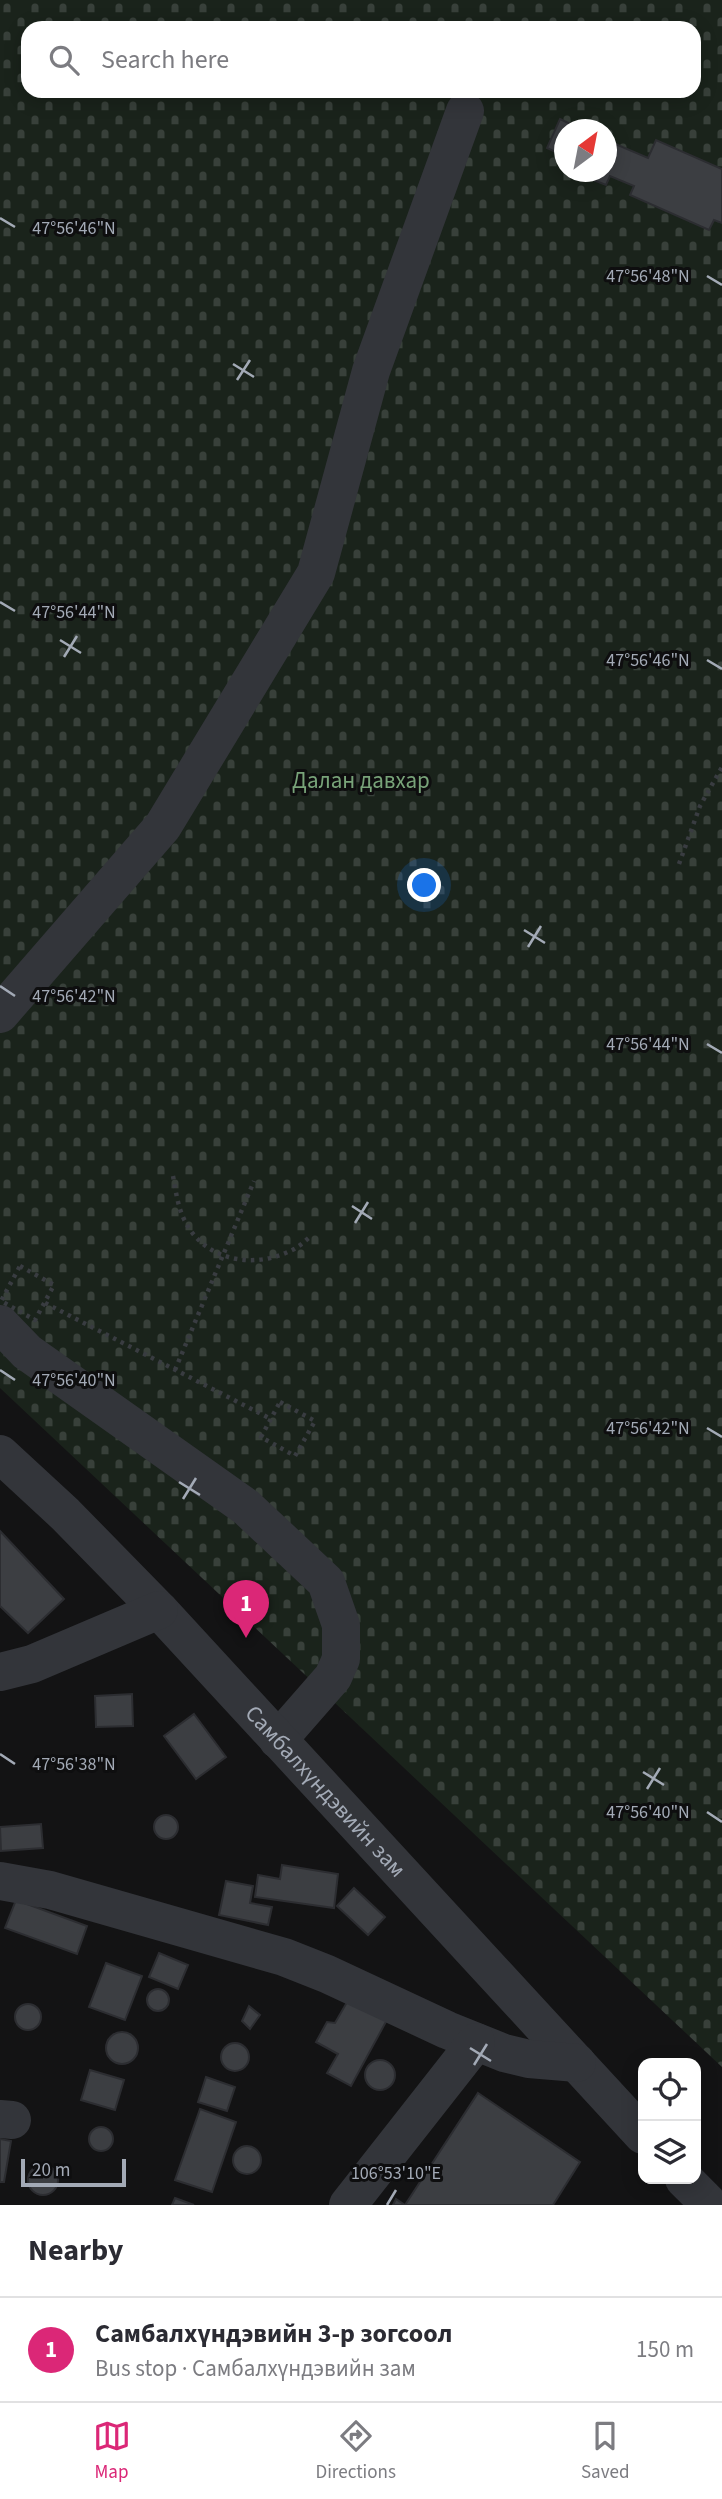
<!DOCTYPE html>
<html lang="en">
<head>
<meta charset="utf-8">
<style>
	body { margin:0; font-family:"Source Sans 3",sans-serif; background:#f2f2f3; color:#2b2b33 }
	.controls { position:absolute; right:21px; bottom:21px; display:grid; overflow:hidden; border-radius:14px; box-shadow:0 4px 18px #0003 }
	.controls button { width:63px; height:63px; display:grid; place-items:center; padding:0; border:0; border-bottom:2px solid #e1e1e2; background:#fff; color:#2b2b33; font:35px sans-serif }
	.compass { position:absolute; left:554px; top:119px; width:63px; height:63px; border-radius:50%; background:#fff; box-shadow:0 4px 18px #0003; rotate:32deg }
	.scale { position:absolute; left:21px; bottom:18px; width:105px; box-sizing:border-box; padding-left:7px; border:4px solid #a3aab6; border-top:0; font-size:19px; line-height:24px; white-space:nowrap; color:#a3aab6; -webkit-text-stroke:5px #0e0e0f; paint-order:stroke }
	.you { position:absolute; left:425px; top:886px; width:24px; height:24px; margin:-18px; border:5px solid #fff; border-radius:50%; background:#1a73e8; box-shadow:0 0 0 10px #1a73e833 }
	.badge { display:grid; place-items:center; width:46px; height:46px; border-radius:50%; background:#db2777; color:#fff; font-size:23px; font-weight:700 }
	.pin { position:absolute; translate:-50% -58px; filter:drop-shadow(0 2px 4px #0008) }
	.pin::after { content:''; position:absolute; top:37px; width:24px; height:21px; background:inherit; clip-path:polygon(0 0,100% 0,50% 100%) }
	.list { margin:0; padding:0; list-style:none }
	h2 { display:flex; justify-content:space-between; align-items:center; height:91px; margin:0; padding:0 28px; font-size:30px }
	h2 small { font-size:23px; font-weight:400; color:#7c7c81 }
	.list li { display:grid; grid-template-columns:46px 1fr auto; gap:21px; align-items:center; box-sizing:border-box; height:105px; padding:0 28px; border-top:2px solid #e1e1e2 }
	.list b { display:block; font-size:26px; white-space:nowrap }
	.list p { margin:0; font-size:23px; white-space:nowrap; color:#7c7c81 }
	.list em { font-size:23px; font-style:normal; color:#7c7c81 }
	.icon { flex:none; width:38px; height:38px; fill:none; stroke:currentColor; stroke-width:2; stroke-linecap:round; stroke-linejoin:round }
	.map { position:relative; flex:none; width:722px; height:2205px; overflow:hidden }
	.search { position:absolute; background:#fff; box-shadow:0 4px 18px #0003; left:21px; right:21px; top:21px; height:77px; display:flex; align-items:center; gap:18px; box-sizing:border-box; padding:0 24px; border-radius:21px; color:#7c7c81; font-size:26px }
	.sheet { height:196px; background:#fff }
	nav { display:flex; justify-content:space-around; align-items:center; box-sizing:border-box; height:98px; border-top:2px solid #e1e1e2; background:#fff; font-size:19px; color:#7c7c81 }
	nav a { display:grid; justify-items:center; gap:4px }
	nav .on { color:#db2777 }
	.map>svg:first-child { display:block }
	.cemetery { fill:url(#cemetery-stones); fill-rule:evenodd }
	.building { fill:#3c3e42; stroke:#2c2d31; stroke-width:2 }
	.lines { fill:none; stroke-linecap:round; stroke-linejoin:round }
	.path { stroke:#393c41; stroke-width:4.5; stroke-dasharray:3.5 5; stroke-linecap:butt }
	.minor { stroke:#33353a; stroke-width:38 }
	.ticks { fill:none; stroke:#a3aab6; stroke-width:2.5 }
	.labels { text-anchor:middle; stroke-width:6; stroke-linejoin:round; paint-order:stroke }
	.park-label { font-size:23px; fill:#78a379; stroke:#0e0e0f }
	.street-label { font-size:23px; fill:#a3aab6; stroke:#0e0e0f }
	.ticks-label { font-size:18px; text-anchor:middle; fill:#a3aab6; stroke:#0e0e0f; stroke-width:6; stroke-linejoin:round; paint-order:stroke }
</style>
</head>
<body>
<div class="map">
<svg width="722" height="2205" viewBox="0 0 722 2205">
	<defs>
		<pattern id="cemetery-stones" width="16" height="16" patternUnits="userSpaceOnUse" patternTransform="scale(1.75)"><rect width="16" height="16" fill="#1a231b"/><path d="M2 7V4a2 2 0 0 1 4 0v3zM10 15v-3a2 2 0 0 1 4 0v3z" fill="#38403a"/></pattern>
	</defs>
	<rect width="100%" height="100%" fill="#131314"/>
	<path class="cemetery" d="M0,0H722V2067L0,1388ZM28,28H694V91H28ZM564,130H606V172H564Z"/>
	<g class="building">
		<polygon points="560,119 583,130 564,130 564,156 547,148"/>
		<polygon points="606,140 648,158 656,140 722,169 722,223 714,220 709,230 630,195 634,186 610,176 606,185 578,174 579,172 606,172"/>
		<polygon points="0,1531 64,1599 28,1633 0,1606"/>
		<polygon points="132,1694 133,1726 96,1727 95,1696"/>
		<polygon points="194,1714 226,1757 196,1779 164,1736"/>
		<circle cx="166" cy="1827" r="12"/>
		<polygon points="41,1824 43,1848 1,1851 0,1827"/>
		<polygon points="282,1865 338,1874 334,1908 255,1897 258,1875 280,1879"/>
		<polygon points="226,1881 253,1886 250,1903 272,1907 268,1925 219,1915"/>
		<polygon points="354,1888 385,1917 368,1935 337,1906"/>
		<polygon points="16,1900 87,1926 77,1954 5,1928"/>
		<polygon points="159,1953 188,1965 178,1989 149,1977"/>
		<polygon points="106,1963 142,1976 125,2020 89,2007"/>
		<circle cx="158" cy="2000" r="11"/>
		<polygon points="350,1997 388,2018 351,2086 327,2073 338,2054 316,2042 327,2022 335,2023"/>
		<circle cx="28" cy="2017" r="13"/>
		<polygon points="249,2006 260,2015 250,2029 242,2021"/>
		<circle cx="122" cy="2048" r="16"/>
		<circle cx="235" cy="2057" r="14"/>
		<circle cx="380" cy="2075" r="15"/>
		<polygon points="90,2070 124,2080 115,2110 81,2100"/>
		<polygon points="206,2077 235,2087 227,2111 198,2102"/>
		<polygon points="478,2093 580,2162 553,2205 393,2205 396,2199 405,2205"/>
		<polygon points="200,2109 236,2122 212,2192 175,2180"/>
		<circle cx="101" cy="2139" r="12"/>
		<polygon points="0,2139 11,2141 4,2182 0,2182"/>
		<circle cx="247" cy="2160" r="14"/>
		<circle cx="43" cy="2180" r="15"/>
		<polygon points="175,2198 194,2205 172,2205"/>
	</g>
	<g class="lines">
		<g class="path">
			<polyline points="679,864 700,806 722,767"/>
			<path d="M173,1176C176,1192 178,1209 186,1223C206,1261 254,1269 290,1251C298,1248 305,1241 312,1235"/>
			<polygon points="20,1266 54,1285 35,1320 1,1301"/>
			<polyline points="45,1303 271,1419"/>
			<polyline points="175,1370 254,1181"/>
			<polygon points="280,1402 315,1421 295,1456 261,1437"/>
		</g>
		<g class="minor">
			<polyline points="0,1014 163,826 316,573 371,371 465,111"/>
			<polyline points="0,1324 27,1352 246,1507 326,1582 341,1625 341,1659 333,1677 278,1740"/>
			<path id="s1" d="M0,1454L65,1514L159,1610L643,2135"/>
			<polyline points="0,1672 32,1664 159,1610"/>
			<polyline points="0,1881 50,1890 284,1957 327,1974 447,2030 504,2053 529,2059 577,2063"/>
			<polyline points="0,2119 12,2120"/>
			<polyline points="684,2179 710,2205"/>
			<polyline points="348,2205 476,2042"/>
		</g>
	</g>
	<path class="ticks" d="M0,218L15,227M707,276L722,285M233,364L254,377M237,380L250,360M0,602L15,611M60,640L81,653M64,657L77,636M707,660L722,669M524,930L545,943M528,947L541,926M0,986L15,996M707,1044L722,1053M352,1206L372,1219M355,1223L368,1202M0,1370L15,1380M707,1428L722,1437M179,1482L200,1495M183,1499L196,1478M0,1754L15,1764M643,1772L664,1785M647,1789L660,1768M707,1812L722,1822M470,2048L491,2061M474,2065L487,2044M387,2205L396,2190"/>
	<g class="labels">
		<g class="park-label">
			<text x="361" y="788">Далан давхар</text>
		</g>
		<g class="street-label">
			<text dy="8" stroke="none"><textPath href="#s1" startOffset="469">Самбалхүндэвийн зам</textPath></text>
		</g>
	</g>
	<g class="ticks-label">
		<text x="74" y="234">47°56'46"N</text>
		<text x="648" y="282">47°56'48"N</text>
		<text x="74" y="618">47°56'44"N</text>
		<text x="648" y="666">47°56'46"N</text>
		<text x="74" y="1002">47°56'42"N</text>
		<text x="648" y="1050">47°56'44"N</text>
		<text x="74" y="1386">47°56'40"N</text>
		<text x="648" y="1434">47°56'42"N</text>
		<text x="74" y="1770">47°56'38"N</text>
		<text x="648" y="1818">47°56'40"N</text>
		<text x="396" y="2179">106°53'10"E</text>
	</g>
</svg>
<div class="controls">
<button><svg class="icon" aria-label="locate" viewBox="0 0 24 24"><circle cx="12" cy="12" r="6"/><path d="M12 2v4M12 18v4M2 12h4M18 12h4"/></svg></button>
<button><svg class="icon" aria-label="layers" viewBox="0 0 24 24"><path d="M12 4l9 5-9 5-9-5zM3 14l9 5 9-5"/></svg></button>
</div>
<svg class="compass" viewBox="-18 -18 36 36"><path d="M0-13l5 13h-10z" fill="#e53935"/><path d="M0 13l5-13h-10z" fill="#7c7c81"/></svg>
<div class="scale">20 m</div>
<div class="you"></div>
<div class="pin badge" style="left:246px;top:1638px">1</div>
<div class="search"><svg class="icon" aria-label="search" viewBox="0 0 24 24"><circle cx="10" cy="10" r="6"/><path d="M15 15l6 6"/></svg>Search here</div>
</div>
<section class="sheet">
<h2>Nearby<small></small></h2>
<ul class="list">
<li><span class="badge">1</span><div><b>Самбалхүндэвийн 3-р зогсоол</b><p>Bus stop · Самбалхүндэвийн зам</p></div><em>150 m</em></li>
</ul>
</section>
<nav>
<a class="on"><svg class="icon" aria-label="map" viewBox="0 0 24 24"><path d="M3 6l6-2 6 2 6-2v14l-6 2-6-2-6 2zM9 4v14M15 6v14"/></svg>Map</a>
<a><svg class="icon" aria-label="directions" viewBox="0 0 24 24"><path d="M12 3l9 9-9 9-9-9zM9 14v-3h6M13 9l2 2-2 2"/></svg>Directions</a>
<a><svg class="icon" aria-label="saved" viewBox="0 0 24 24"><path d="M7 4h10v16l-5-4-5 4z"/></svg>Saved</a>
</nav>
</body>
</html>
